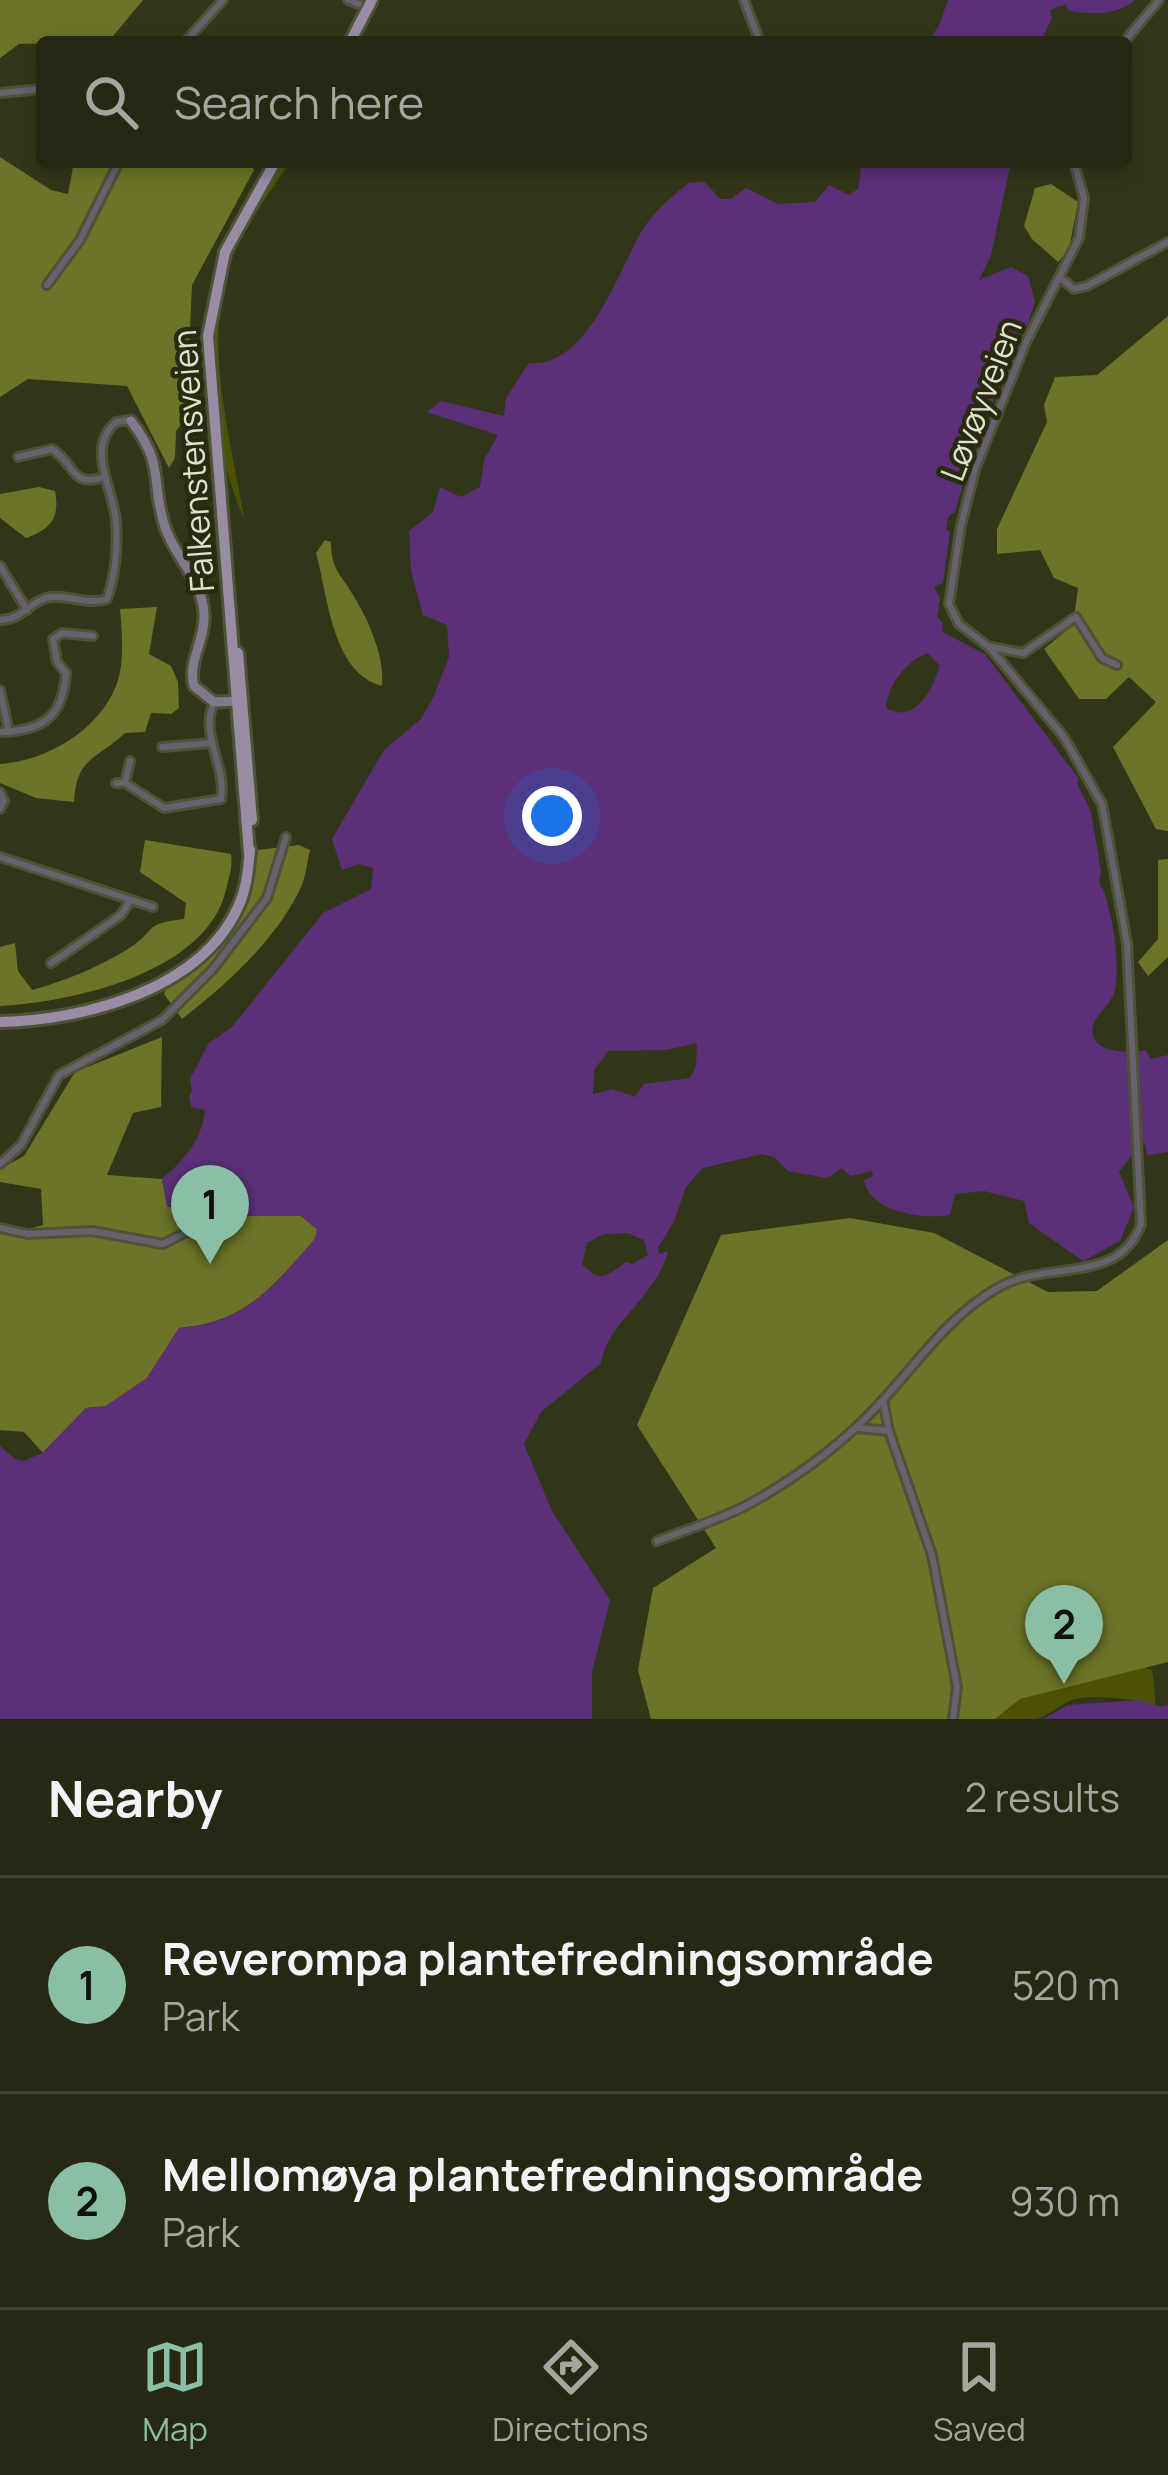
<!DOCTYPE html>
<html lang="en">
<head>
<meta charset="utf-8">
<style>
	body { margin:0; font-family:Manrope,sans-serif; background:#323421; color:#f1f3f6 }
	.you { position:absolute; left:552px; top:816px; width:42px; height:42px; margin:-30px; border:9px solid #fff; border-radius:50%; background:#1a73e8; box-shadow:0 0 0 18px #1a73e833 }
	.badge { display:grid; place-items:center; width:78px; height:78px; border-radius:50%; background:#8abfa5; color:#111; font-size:39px; font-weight:700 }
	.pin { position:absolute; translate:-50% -99px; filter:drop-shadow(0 3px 6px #0008) }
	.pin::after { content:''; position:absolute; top:63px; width:42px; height:36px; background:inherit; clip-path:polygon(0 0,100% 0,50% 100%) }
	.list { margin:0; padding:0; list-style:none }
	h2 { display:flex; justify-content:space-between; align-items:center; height:156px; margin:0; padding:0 48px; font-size:51px }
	h2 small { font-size:39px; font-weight:400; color:#a4a6a0 }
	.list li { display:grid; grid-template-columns:78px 1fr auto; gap:36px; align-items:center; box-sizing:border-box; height:216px; padding:0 48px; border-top:3px solid #424433 }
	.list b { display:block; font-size:45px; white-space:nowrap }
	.list p { margin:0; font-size:39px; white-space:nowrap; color:#a4a6a0 }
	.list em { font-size:39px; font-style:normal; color:#a4a6a0 }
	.icon { flex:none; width:66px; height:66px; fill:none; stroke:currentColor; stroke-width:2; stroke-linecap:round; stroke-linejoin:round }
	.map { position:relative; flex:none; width:1168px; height:1719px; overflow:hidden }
	.search { position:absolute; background:#262813; box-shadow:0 6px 18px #0003; left:36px; right:36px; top:36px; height:132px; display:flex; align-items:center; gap:30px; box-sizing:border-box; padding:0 42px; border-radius:12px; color:#a4a6a0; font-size:45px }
	.sheet { height:588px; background:#262813 }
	nav { display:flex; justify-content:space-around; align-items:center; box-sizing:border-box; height:168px; border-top:3px solid #424433; background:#262813; font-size:33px; color:#a4a6a0 }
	nav a { display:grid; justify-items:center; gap:6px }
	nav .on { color:#8abfa5 }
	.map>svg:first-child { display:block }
	.green { fill:#4c5201 }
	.forest { fill:#6d7427 }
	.water { fill:#5b3079; fill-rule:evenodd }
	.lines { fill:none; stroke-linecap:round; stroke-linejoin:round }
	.street-casing { stroke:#4e5236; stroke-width:12 }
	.secondary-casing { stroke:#4e5236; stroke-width:15 }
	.primary-casing { stroke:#4e5236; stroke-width:16 }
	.street { stroke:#67606d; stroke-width:6 }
	.secondary { stroke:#83798d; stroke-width:9 }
	.primary { stroke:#998ca5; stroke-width:10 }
	.labels { text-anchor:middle; stroke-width:9; stroke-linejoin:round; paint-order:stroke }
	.street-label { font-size:33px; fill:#dfe2d0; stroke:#292b0f }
</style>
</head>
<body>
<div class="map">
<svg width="1168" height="1719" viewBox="0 0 1168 1719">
	<rect width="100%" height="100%" fill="#323619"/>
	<g class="green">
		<path d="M280,162H290C270,193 245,224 232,259C201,337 231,439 244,518C213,452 199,330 226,261C240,226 261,194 280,162Z"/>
		<path d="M1115,1660L1152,1670L1156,1705C1137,1700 1089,1692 1070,1701C1058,1706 1050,1715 1036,1719C1018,1719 979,1719 958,1719Z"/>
	</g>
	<g class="forest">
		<polygon points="0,0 143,0 108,42 19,44 0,58"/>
		<polygon points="0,157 51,190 68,194 74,162 248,162 254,170 192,285 188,372 193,410 176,431 175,458 169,468 127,386 28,379 0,397"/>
		<polygon points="1051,184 1078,202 1069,249 1058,262 1032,239 1024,226 1035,188"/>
		<polygon points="1168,316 1168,831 1156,829 1113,747 1156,702 1129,677 1106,699 1079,699 1044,649 1073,625 1078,588 1054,578 1040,550 997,554 997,529 1047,422 1044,405 1055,377 1097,375"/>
		<path d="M39,487L55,491C60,518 51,529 26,538L0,518V494Z"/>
		<path d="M325,540L331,542C331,569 340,573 353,595C369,621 385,657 382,686C332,673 328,596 316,553Z"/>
		<path d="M157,607L149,654L171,666L178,682L179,708L171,714L151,713L145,732L125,733C95,761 77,756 74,802L36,798L0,783V764C46,761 98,731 116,686C125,664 122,632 120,609Z"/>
		<path d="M145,840L231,854C233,866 229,877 226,890C206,973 73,1002 0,1006V947L15,943L18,971L32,990C65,981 99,967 128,949C158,930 141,924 184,919L186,903L140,872Z"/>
		<path d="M299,845L310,850C307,862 306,876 301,887C277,939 226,985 182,1019L164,994L166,988C229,941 244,929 258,850Z"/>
		<polygon points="1168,859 1168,957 1148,976 1138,962 1158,939 1158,860"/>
		<path d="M162,1037L161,1107L133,1113L107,1175L162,1179L168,1207L192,1206L204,1216H301L318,1230L315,1239C272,1287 247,1322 179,1328L147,1378L106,1406L86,1408L43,1453L24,1432L0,1430V1230L14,1233L43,1225L41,1189L0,1182V1169L24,1156L75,1072Z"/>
		<polygon points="850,1218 934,1233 1048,1292 1097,1291 1168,1240 1168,1662 1020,1699 995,1719 651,1719 638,1670 653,1588 716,1548 637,1425 721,1235"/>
	</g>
	<g class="water">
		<path d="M948,0H1135C1117,16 1092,14 1069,11L1066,4L1050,10L1052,18L1041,41L928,42L939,25Z"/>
		<path d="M862,162H1011L991,255L979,280L1011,267L1028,276L1035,302L1027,326L1018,331L1011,344L1015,349L972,453L955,512L948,517L946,530L950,532L943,583L934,586L940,599L937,616L943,623L942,632L985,654L1079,779L1077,783L1091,812L1101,872L1099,882C1111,901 1122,967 1114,993C1110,1005 1096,1014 1093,1026C1087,1053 1130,1054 1145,1050L1151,1059L1168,1055V1152L1147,1155L1145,1143L1134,1140L1133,1153L1119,1172L1134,1207L1120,1241L1083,1261L1029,1223L1024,1201L984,1191L955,1194L950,1215C924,1220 869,1212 864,1180L873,1176L872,1171L850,1176L842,1168L827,1178L788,1171L774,1157L762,1154L703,1168L686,1187L674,1221L658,1248L659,1254L668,1251C658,1295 607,1322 601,1363L541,1412L524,1444L552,1511L610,1600L592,1672V1719H0V1446L15,1459L24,1461L42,1453L86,1408L106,1406L147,1378L179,1328C248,1322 272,1287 315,1239L317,1229L301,1216H204L192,1206L167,1207L162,1179C184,1160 202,1140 205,1110L191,1107L189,1096L192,1091L190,1079L209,1043L232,1027L323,913L371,889L373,868L359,864L342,870L332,839L384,750L421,719L433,698L449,657L447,625L423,615L411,571L409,531L433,512L440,487L461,497L480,487L484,460L498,435L427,412L441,401L504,416L506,398L529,363C588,369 619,269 643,229C653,213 674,194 689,183L705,182L720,199H731L746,188L778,204L815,202L829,185L849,195L858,189ZM928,653L940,666C932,689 916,725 886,708C888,684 905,662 928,653ZM697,1043L696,1066L690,1078L644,1084L635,1097L613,1089L593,1094L594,1070L608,1051L665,1050ZM628,1233L644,1240L648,1255L632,1264L626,1262C605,1277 600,1283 582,1264L587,1243L604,1234Z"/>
		<polygon points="1139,1700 1162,1707 1168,1704 1168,1719 1043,1719 1068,1705"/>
	</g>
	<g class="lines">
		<defs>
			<g id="street">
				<polyline points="348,0 359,4"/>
				<polyline points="744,0 760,42"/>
				<polyline points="185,42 223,0"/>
				<polyline points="1124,42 1159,0"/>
				<polyline points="0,93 42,89"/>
				<polyline points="1059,277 1074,289 1087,286 1168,242"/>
				<polyline points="47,285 80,240 119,162"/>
				<path d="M18,457L52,449C76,464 70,488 104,477"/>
				<polyline points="0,566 27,610"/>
				<path d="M0,620C21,620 27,604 46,598C66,593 87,606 107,599C115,577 118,546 116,522C114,489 85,449 116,422L130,420"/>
				<polyline points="991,647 1023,653 1076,617 1102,658 1117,665"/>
				<polyline points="0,690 9,732"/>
				<path d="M0,732C43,731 63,717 66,673L57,662L53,639L62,633L93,636"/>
				<polyline points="162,747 212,743"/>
				<path d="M116,783H125L164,808L221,799C227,765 199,736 214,702"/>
				<polyline points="125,783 130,761"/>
				<polyline points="0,792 4,801 0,809"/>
				<polyline points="0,857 153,907"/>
				<polyline points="51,963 121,915 130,901"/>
				<polyline points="0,1164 21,1145 59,1075 162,1020 213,969 267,898 286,837"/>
				<polyline points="0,1228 28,1234 92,1231 163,1244 204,1223"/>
				<polyline points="883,1400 889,1431 932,1555 957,1687 953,1719"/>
				<polyline points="857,1428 889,1431"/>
				<path d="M657,1541C688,1529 722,1519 751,1503C798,1477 846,1441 881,1402C920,1360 948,1316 999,1287C1047,1260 1120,1285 1141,1224L1127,943L1102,804L1064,737L990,648L959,624L949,604L961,525L976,467L1027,340L1079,238L1084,198L1074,162"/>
			</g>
			<path id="secondary" d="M131,421C166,466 150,482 165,527C175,557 202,580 204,613C206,639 187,662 194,686L214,702L240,701"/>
			<g id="primary">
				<polyline points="350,42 372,0"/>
				<polyline points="238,653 252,820"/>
				<polyline points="249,853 208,336 225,252 275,162"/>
				<path d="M0,1022C84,1020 202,990 239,905C247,887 248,869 250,850"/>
			</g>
		</defs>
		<use href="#street" class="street-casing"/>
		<use href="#secondary" class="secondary-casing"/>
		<use href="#primary" class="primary-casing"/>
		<use href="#street" class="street"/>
		<use href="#secondary" class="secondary"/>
		<use href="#primary" class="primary"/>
	</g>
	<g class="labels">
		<g class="street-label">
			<text transform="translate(981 400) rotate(-69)" y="12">Løvøyveien</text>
			<text transform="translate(193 461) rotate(-94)" y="12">Falkenstensveien</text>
		</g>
	</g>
</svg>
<div class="you"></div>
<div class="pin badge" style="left:210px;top:1264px">1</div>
<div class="pin badge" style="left:1064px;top:1684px">2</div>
<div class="search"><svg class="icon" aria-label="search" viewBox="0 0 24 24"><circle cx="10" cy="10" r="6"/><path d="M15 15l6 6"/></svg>Search here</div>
</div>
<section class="sheet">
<h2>Nearby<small>2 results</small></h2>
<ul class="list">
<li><span class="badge">1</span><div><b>Reverompa plantefredningsområde</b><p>Park</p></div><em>520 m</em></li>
<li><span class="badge">2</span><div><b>Mellomøya plantefredningsområde</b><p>Park</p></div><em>930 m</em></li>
</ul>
</section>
<nav>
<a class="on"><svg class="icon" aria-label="map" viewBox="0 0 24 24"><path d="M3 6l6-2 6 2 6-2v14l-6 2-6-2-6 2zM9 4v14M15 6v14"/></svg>Map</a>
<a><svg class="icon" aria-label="directions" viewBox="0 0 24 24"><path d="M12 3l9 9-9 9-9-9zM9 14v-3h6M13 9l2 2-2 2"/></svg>Directions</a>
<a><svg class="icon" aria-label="saved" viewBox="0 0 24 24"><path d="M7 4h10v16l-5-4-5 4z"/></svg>Saved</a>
</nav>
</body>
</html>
